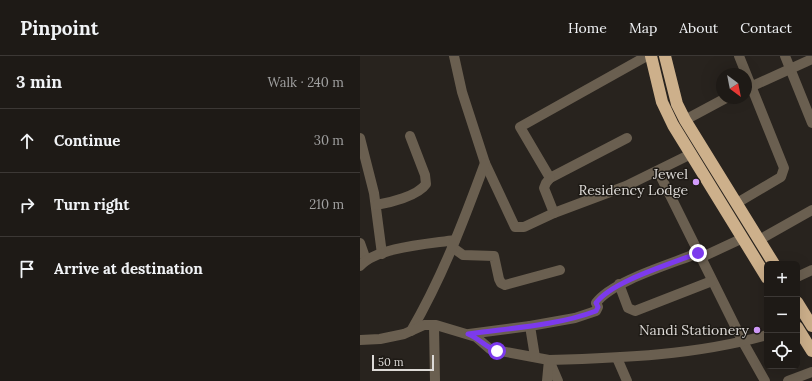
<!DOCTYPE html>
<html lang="en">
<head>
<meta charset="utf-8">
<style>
	body { margin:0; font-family:Lora,serif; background:#26231f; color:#f1f3f6 }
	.controls { position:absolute; right:12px; bottom:12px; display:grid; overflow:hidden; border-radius:6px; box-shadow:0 4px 16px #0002 }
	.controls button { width:36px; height:36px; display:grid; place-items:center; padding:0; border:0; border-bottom:1px solid #3c3835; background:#1e1a16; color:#f1f3f6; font:20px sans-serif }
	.compass { position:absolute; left:356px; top:12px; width:36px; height:36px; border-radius:50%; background:#1e1a16; box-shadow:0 4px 16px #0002; rotate:148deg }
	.scale { position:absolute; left:12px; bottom:10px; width:62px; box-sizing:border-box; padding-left:4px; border:2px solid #dddad7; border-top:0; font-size:11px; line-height:14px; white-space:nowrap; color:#dddad7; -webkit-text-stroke:3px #1e1a15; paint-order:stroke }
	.stop { position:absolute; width:12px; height:12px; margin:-9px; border:3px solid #7c3aed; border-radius:50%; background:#fff }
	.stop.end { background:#7c3aed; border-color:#fff; box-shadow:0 1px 4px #0008 }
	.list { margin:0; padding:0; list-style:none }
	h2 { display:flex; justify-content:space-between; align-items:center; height:52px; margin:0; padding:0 16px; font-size:17px }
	h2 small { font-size:13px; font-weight:400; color:#a1a1a1 }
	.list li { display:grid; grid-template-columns:26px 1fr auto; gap:12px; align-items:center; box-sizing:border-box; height:64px; padding:0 16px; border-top:1px solid #3c3835 }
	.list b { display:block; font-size:15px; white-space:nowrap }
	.list em { font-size:13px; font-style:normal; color:#a1a1a1 }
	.icon { flex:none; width:22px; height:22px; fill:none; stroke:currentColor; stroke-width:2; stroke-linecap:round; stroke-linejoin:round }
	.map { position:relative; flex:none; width:452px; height:325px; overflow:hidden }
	header { display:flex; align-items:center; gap:24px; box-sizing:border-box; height:56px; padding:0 20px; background:#1e1a16; border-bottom:1px solid #3c3835 }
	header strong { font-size:19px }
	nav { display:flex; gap:22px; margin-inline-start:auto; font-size:14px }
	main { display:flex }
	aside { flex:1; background:#1e1a16 }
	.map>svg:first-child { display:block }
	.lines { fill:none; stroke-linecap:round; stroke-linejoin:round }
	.minor { stroke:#6a5f50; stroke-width:10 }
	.highway { stroke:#cdb08b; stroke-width:12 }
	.route { stroke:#7c3aed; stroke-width:5 }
	.poi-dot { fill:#d39cfc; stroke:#1e1a15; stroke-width:1.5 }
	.labels { text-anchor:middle; stroke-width:3; stroke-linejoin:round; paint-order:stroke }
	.poi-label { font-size:14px; fill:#dddad7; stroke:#1e1a15; text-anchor:end }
</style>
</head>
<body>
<header>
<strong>Pinpoint</strong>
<nav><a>Home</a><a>Map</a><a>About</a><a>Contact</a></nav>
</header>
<main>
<aside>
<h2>3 min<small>Walk · 240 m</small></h2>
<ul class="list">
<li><svg class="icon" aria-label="ahead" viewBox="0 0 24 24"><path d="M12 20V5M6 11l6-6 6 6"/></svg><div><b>Continue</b></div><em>30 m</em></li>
<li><svg class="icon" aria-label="right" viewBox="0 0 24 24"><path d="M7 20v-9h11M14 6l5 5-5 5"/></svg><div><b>Turn right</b></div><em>210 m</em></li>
<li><svg class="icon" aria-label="arrive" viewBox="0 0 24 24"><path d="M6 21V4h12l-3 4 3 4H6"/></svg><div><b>Arrive at destination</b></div></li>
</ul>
</aside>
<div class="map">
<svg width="452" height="325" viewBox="0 0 452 325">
	<rect width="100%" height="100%" fill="#28231e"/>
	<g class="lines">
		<g class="minor">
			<polyline points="94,0 102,36 125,107 155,171 164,171 194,157 266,130 331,98"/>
			<polyline points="425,0 452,67"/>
			<polyline points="386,33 452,3"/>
			<polyline points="325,64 366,42"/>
			<polyline points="0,82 14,137 22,198"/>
			<polyline points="267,82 190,122 160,71 287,0"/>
			<polyline points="298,115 383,286 405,325"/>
			<polyline points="190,122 186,127 184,132 194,157"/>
			<polyline points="377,147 421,121 424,112 379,0"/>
			<path d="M16,149C29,147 58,140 66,128L65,119L50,80"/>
			<polyline points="399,184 452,154"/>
			<polyline points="0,187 6,204"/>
			<polyline points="92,191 103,199 134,200 139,223 141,227 145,229 200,214"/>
			<polyline points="340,202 383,182"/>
			<path d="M0,210C17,191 69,188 95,184"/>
			<polyline points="437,221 452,214"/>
			<polyline points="259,228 268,252 275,255 352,225"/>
			<polyline points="74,269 75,325"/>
			<path d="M51,275C82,222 104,164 125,107"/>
			<polyline points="109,278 170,270"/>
			<polyline points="0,284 20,283 44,278 64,269 76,269 116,281 130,293 189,304 198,325"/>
			<path d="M175,301L170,270L215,262L236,255L238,251L236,247C252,225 311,208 338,197"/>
			<polyline points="257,302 267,325"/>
			<path d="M187,325L189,304C262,302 337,299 407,279"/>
			<polyline points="428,325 452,316"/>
		</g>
		<g class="highway">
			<polyline points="291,0 302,46 313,69 407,222"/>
			<polyline points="305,0 317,48 325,64 414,208"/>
			<polyline points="437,246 452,270"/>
			<polyline points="437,271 452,295"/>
		</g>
	</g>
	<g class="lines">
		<path class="route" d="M137,295C126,292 119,282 108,278C150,272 196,270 236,255L238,251L236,247C252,225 311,208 338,197"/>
	</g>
	<g class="poi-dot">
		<circle cx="336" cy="126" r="4"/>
		<circle cx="397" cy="274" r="4"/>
	</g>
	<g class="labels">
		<g class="poi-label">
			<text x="328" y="123">Jewel<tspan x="328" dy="16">Residency Lodge</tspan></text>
			<text x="389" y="279">Nandi Stationery</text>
		</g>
	</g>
</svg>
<div class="controls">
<button>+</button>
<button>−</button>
<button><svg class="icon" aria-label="locate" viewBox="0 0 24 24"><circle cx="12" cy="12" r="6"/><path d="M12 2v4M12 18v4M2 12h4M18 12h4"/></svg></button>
</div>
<svg class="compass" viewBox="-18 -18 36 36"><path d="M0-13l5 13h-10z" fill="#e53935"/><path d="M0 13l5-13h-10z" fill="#a1a1a1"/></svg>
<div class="scale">50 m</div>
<div class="stop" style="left:137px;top:295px"></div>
<div class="stop end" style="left:338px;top:197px"></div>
</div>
</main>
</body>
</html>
